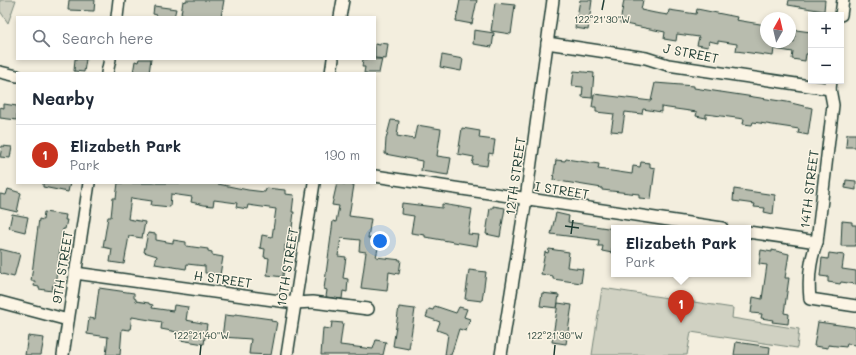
<!DOCTYPE html>
<html lang="en">
<head>
<meta charset="utf-8">
<style>
	body { margin:0; font-family:Mali,sans-serif; background:#f6f6f7; color:#1f2937 }
	.controls { position:absolute; right:12px; top:12px; display:grid; overflow:hidden; border-radius:0px; box-shadow:0 2px 6px #0003 }
	.controls button { width:36px; height:36px; display:grid; place-items:center; padding:0; border:0; border-bottom:1px solid #e0e1e3; background:#fff; color:#1f2937; font:20px sans-serif }
	.compass { position:absolute; left:760px; top:12px; width:36px; height:36px; border-radius:50%; background:#fff; box-shadow:0 2px 6px #0003; rotate:8deg }
	.you { position:absolute; left:380px; top:241px; width:14px; height:14px; margin:-10px; border:3px solid #fff; border-radius:50%; background:#1a73e8; box-shadow:0 0 0 6px #1a73e833 }
	.badge { display:grid; place-items:center; width:26px; height:26px; border-radius:50%; background:#c8321e; color:#fff; font-size:13px; font-weight:700 }
	.pin { position:absolute; translate:-50% -33px; filter:drop-shadow(0 1px 2px #0008) }
	.pin::after { content:''; position:absolute; top:21px; width:14px; height:12px; background:inherit; clip-path:polygon(0 0,100% 0,50% 100%) }
	.popup { position:absolute; left:611px; top:225px; width:140px; height:52px; box-sizing:border-box; display:grid; place-content:center; border-radius:0px; background:#fff; filter:drop-shadow(0 1px 3px #0005); font-size:13px; white-space:nowrap; color:#747a83 }
	.popup b { font-size:15px; color:#1f2937 }
	.popup::after { content:''; position:absolute; left:50%; top:100%; margin-left:-8px; border:8px solid transparent; border-top-color:#fff }
	.list { margin:0; padding:0; list-style:none }
	h2 { display:flex; justify-content:space-between; align-items:center; height:52px; margin:0; padding:0 16px; font-size:17px }
	h2 small { font-size:13px; font-weight:400; color:#747a83 }
	.list li { display:grid; grid-template-columns:26px 1fr auto; gap:12px; align-items:center; box-sizing:border-box; height:60px; padding:0 16px; border-top:1px solid #e0e1e3 }
	.list b { display:block; font-size:15px; white-space:nowrap }
	.list p { margin:0; font-size:13px; white-space:nowrap; color:#747a83 }
	.list em { font-size:13px; font-style:normal; color:#747a83 }
	.icon { flex:none; width:22px; height:22px; fill:none; stroke:currentColor; stroke-width:2; stroke-linecap:round; stroke-linejoin:round }
	.map { position:relative; flex:none; width:856px; height:355px; overflow:hidden }
	.search { position:absolute; background:#fff; box-shadow:0 2px 6px #0003; left:16px; top:16px; width:360px; height:44px; display:flex; align-items:center; gap:10px; box-sizing:border-box; padding:0 14px; border-radius:0px; color:#747a83; font-size:15px }
	.panel { position:absolute; background:#fff; box-shadow:0 2px 6px #0003; left:16px; top:72px; width:360px; height:112px; border-radius:0px }
	.map>svg:first-child { display:block }
	.green { fill:#d0d1c2; stroke:#78877b }
	.building { fill:#b8bcae; stroke:#1f3d34 }
	.lines { fill:none; stroke-linecap:round; stroke-linejoin:round }
	.street-casing { stroke:#1f3d34; stroke-width:14 }
	.street { stroke:#fcf5e5; stroke-width:11 }
	.ticks { fill:none; stroke:#1f3d34; stroke-width:1.5 }
	.labels { text-anchor:middle; stroke-width:3; stroke-linejoin:round; paint-order:stroke }
	.street-label { font-size:13px; fill:#1f3d34; stroke:#fcf5e5 }
	.ticks-label { font-size:10px; text-anchor:middle; fill:#1f3d34; stroke:#fcf5e5; stroke-width:3; stroke-linejoin:round; paint-order:stroke }
</style>
</head>
<body>
<div class="map">
<svg width="856" height="355" viewBox="0 0 856 355">
	<rect width="100%" height="100%" fill="#f3eede"/>
	<filter id="ink" filterUnits="userSpaceOnUse"><feTurbulence type="fractalNoise" baseFrequency=".025" numOctaves="2"/><feDisplacementMap in="SourceGraphic" scale="8" xChannelSelector="R" yChannelSelector="G"/><feConvolveMatrix kernelMatrix="1 2 1 2 8 2 1 2 1" color-interpolation-filters="sRGB"/></filter>
	<g filter="url(#ink)">
		<g class="green">
			<polygon points="0,0 16,0 8,23 0,11"/>
			<polygon points="602,288 733,308 732,318 799,329 797,348 691,332 687,355 592,355"/>
		</g>
		<g class="building">
			<polygon points="69,0 95,0 94,11 68,10"/>
			<polygon points="186,0 224,0 221,17 200,17 181,14 183,1 186,2"/>
			<polygon points="460,0 477,0 472,24 456,21"/>
			<polygon points="580,0 592,0 588,30 575,28"/>
			<polygon points="624,0 643,0 641,10 655,13 668,15 669,10 696,14 697,9 737,17 736,20 766,25 766,42 794,42 796,30 811,32 811,54 806,54 805,61 792,59 793,52 774,49 773,56 736,51 737,44 718,41 718,43 709,41 708,47 697,45 699,37 677,34 676,41 664,39 665,32 620,23"/>
			<polygon points="789,0 825,0 824,11 788,5"/>
			<polygon points="495,3 515,5 511,34 491,31"/>
			<polygon points="154,6 176,9 174,17 157,17 157,15 153,14"/>
			<polygon points="474,30 494,33 492,47 473,44"/>
			<polygon points="380,43 388,44 386,59 375,58 375,44 380,45"/>
			<polygon points="442,55 463,59 461,71 440,67"/>
			<polygon points="75,59 86,59 84,72 74,71"/>
			<polygon points="139,59 151,59 149,73 133,73 135,61 138,62"/>
			<polygon points="363,59 382,59 379,73 364,73 365,67 362,67"/>
			<polygon points="574,71 594,73 592,98 582,97 583,87 572,86"/>
			<polygon points="655,83 694,86 694,88 787,102 812,108 808,135 798,133 799,129 753,122 752,125 743,124 744,119 706,114 706,118 696,116 697,112 661,107 661,112 643,109 642,114 625,112 622,132 611,131 614,114 596,112 596,107 592,107 594,94 651,101"/>
			<polygon points="4,104 17,106 17,120 0,118 0,107 4,108"/>
			<polygon points="391,120 399,121 397,136 414,139 417,125 441,129 437,156 451,158 448,175 421,171 422,161 385,154 386,139"/>
			<polygon points="462,128 480,131 479,138 495,140 493,154 489,153 487,166 472,164 474,157 458,154"/>
			<polygon points="847,134 856,134 856,147 846,147"/>
			<polygon points="2,146 12,147 10,158 0,157"/>
			<polygon points="566,159 599,164 598,169 632,174 633,166 640,167 641,162 650,163 650,167 655,168 651,199 639,198 639,194 602,190 602,188 553,180 556,160 565,161"/>
			<polygon points="846,180 856,181 856,190 845,188"/>
			<polygon points="43,183 70,183 68,192 43,187"/>
			<polygon points="118,183 218,183 218,184 248,190 265,192 266,188 285,190 285,194 294,195 292,212 294,212 291,236 289,236 288,245 285,245 283,277 267,275 269,258 264,257 265,249 260,248 262,235 272,237 276,209 248,205 247,209 236,207 237,203 214,200 213,206 204,205 191,202 192,197 171,194 170,207 151,205 152,201 131,198 128,219 145,222 142,238 129,236 124,264 110,262 112,249 103,247 108,217 111,217 113,198 116,198"/>
			<polygon points="337,183 354,185 349,216 371,219 368,238 380,240 376,257 401,260 399,274 389,272 387,291 361,288 366,252 359,251 360,240 341,238 338,256 346,257 343,278 348,279 347,292 343,291 342,299 326,297 327,290 324,289 333,221 336,222 339,206 332,205"/>
			<polygon points="8,189 21,193 17,212 0,208 0,194 6,195"/>
			<polygon points="734,189 775,195 773,214 764,212 765,208 754,207 755,204 733,201"/>
			<polygon points="402,203 442,208 442,204 472,209 468,234 479,235 477,246 425,237 425,235 411,233 414,216 401,214"/>
			<polygon points="493,206 505,208 500,237 486,234 490,208 493,208"/>
			<polygon points="44,212 66,215 65,220 67,220 65,229 63,229 62,235 55,285 53,285 52,291 39,289 39,287 34,286 35,281 31,281 39,219 43,220"/>
			<polygon points="556,213 569,216 568,222 614,229 614,248 612,248 612,253 602,251 603,246 598,246 599,240 551,234"/>
			<polygon points="12,214 28,217 25,232 9,228"/>
			<polygon points="842,221 852,222 852,225 856,225 856,246 841,246"/>
			<polygon points="148,233 156,234 156,240 173,243 173,240 186,242 186,246 208,249 208,251 212,252 212,255 223,257 220,275 205,273 205,266 187,264 186,269 155,264 157,256 144,252"/>
			<polygon points="0,249 20,254 14,277 2,274 0,272"/>
			<polygon points="549,249 569,252 567,267 583,269 581,283 553,279 553,276 541,274 545,252 548,253"/>
			<polygon points="761,250 772,252 772,250 789,254 785,278 789,278 784,313 789,314 788,324 772,322 773,320 761,318 762,314 751,313 753,297 762,299 767,265 759,264"/>
			<polygon points="829,253 844,255 842,269 856,271 856,284 841,282 840,284 828,282 828,277 820,276 822,258 828,259"/>
			<polygon points="469,270 486,272 482,301 465,299"/>
			<polygon points="99,288 134,293 134,298 136,299 136,301 149,303 149,304 153,305 152,308 173,311 174,305 188,307 186,320 207,324 204,344 180,340 182,333 161,329 162,322 132,317 130,330 122,329 120,355 106,355 108,337 87,334 89,318 95,319"/>
			<polygon points="542,293 559,295 557,308 540,306"/>
			<polygon points="558,303 572,305 566,344 552,342"/>
			<polygon points="435,306 456,313 459,307 467,309 464,317 470,319 466,331 459,329 451,355 445,355 448,334 437,330 440,322 426,317 429,309 433,310"/>
			<polygon points="399,307 415,309 409,349 393,346"/>
			<polygon points="235,314 271,319 271,321 277,322 271,355 249,354 251,339 222,337 225,315 234,316"/>
			<polygon points="332,322 343,323 340,345 373,349 376,340 386,342 383,355 321,355 323,328 331,329"/>
			<polygon points="818,322 854,327 856,329 856,345 847,344 846,347 828,345 828,348 814,346"/>
			<polygon points="28,336 44,338 41,355 25,355"/>
			<polygon points="736,342 770,347 769,355 734,355"/>
		</g>
		<g class="lines">
			<defs>
				<g id="street">
					<polyline points="841,15 843,0"/>
					<polyline points="117,17 119,0"/>
					<polyline points="340,17 343,0"/>
					<polyline points="547,43 646,58 668,65 830,89"/>
					<polyline points="0,72 17,76"/>
					<polyline points="107,73 110,59"/>
					<polyline points="331,73 333,59"/>
					<path d="M831,81L830,89L833,105L817,242C810,260 808,280 810,299L856,306"/>
					<polyline points="375,176 722,228"/>
					<polyline points="748,232 817,242"/>
					<polyline points="75,273 295,303 313,302 368,309"/>
					<polyline points="0,302 68,320"/>
					<polyline points="63,355 89,183"/>
					<polyline points="287,355 314,183"/>
					<polyline points="501,355 526,199 553,0"/>
				</g>
			</defs>
			<use href="#street" class="street-casing"/>
			<use href="#street" class="street"/>
		</g>
	</g>
	<path class="ticks" d="M602,10L604,0M565,226L579,228M571,234L573,220M200,355L201,345M554,355L555,345"/>
	<g class="labels">
		<g class="street-label">
			<text transform="translate(691 53) rotate(11)" y="5">J STREET</text>
			<text transform="translate(515 176) rotate(-82)" y="5">12TH STREET</text>
			<text transform="translate(809 189) rotate(-83)" y="5">14TH STREET</text>
			<text transform="translate(562 190) rotate(9)" y="5">I STREET</text>
			<text transform="translate(62 267) rotate(-81)" y="5">9TH STREET</text>
			<text transform="translate(287 267) rotate(-81)" y="5">10TH STREET</text>
			<text transform="translate(223 279) rotate(8)" y="5">H STREET</text>
		</g>
	</g>
	<g class="ticks-label">
		<text x="602" y="23">122°21'30"W</text>
		<text x="201" y="339">122°21'40"W</text>
		<text x="555" y="339">122°21'30"W</text>
	</g>
</svg>
<div class="controls">
<button>+</button>
<button>−</button>
</div>
<svg class="compass" viewBox="-18 -18 36 36"><path d="M0-13l5 13h-10z" fill="#e53935"/><path d="M0 13l5-13h-10z" fill="#747a83"/></svg>
<div class="you"></div>
<div class="pin badge" style="left:681px;top:323px">1</div>
<div class="popup"><b>Elizabeth Park</b>Park</div>
<div class="search"><svg class="icon" aria-label="search" viewBox="0 0 24 24"><circle cx="10" cy="10" r="6"/><path d="M15 15l6 6"/></svg>Search here</div>
<section class="panel">
<h2>Nearby<small></small></h2>
<ul class="list">
<li><span class="badge">1</span><div><b>Elizabeth Park</b><p>Park</p></div><em>190 m</em></li>
</ul>
</section>
</div>
</body>
</html>
